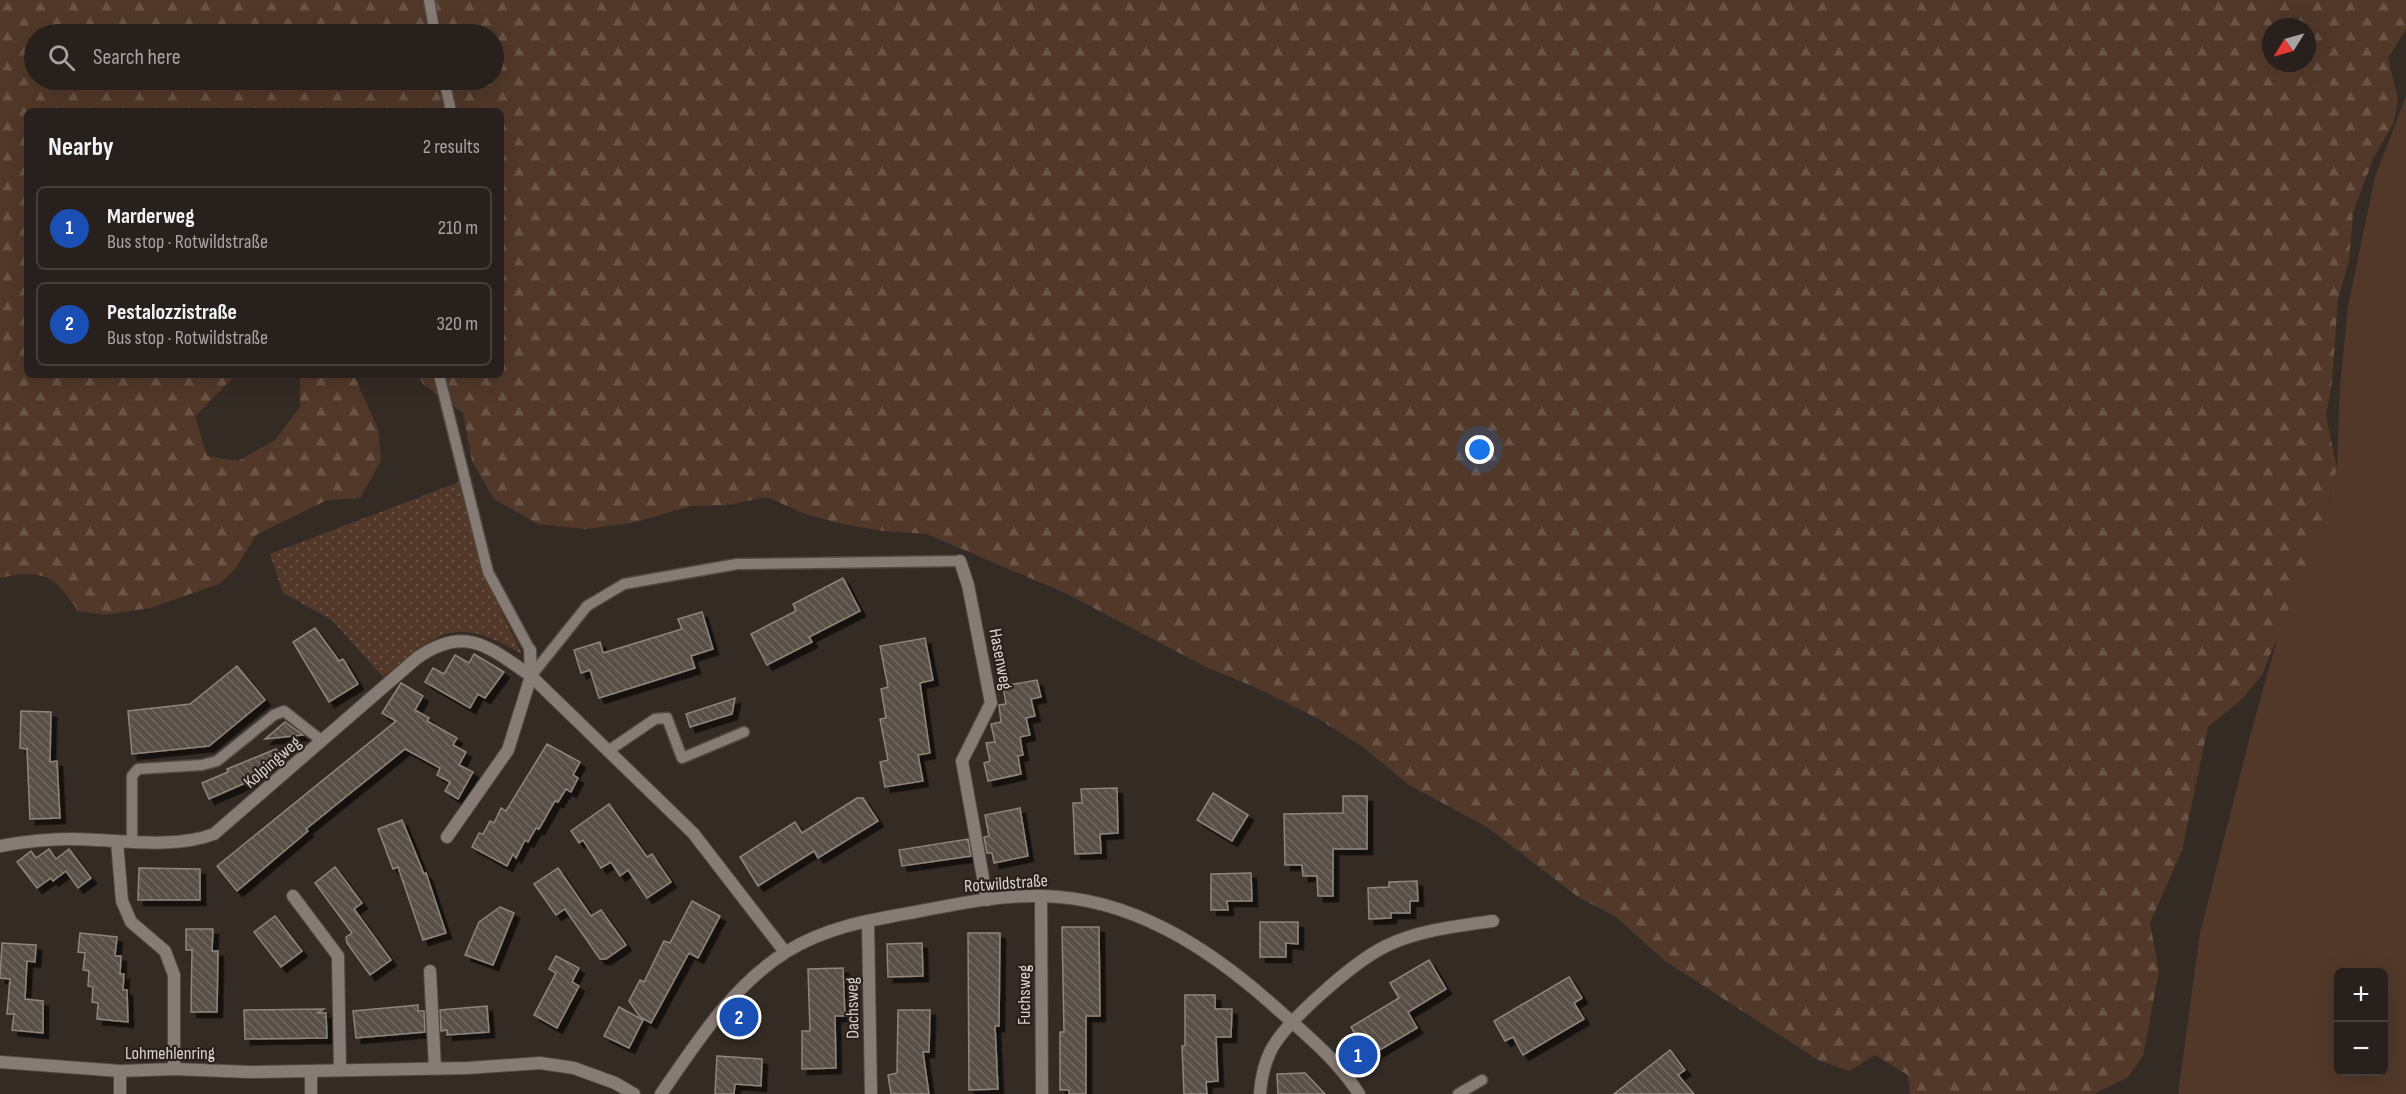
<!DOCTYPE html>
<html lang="en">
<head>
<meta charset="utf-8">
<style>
	body { margin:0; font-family:"Sofia Sans Condensed",sans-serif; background:#302825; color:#f1f3f6 }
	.controls { position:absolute; right:18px; bottom:18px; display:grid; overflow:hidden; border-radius:9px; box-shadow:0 6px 24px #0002 }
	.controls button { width:54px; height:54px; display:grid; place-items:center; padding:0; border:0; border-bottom:2px solid #443e3b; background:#28201c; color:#f1f3f6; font:30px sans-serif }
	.compass { position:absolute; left:2262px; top:18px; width:54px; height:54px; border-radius:50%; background:#28201c; box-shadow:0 6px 24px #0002; rotate:233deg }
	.you { position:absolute; left:1480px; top:450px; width:21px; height:21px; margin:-15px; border:4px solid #fff; border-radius:50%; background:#1a73e8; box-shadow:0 0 0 9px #1a73e833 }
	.badge { display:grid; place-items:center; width:39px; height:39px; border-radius:50%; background:#bca0f2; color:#fff; font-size:20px; font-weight:700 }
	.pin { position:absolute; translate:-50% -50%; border:3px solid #fff; box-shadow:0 2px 6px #0006 }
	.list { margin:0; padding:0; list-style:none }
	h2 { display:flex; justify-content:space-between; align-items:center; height:78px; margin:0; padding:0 24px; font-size:26px }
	h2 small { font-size:20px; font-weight:400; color:#a5a3a3 }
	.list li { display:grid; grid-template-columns:39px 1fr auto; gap:18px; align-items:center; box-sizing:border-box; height:84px; margin:0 12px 12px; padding:0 12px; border:2px solid #443e3b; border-radius:9px }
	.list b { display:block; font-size:22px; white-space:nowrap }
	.list p { margin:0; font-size:20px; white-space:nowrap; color:#a5a3a3 }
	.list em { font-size:20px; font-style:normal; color:#a5a3a3 }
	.icon { flex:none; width:33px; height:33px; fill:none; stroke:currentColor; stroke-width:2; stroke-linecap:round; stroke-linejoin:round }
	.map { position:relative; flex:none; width:2406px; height:1094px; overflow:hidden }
	.search { position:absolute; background:#28201c; box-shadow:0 6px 24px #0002; left:24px; top:24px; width:480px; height:66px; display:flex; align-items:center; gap:15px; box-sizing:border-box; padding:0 21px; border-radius:33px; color:#a5a3a3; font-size:22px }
	.panel { position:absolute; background:#28201c; box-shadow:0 6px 24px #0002; left:24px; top:108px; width:480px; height:270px; border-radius:9px }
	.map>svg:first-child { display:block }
	.grass { fill:#513829; fill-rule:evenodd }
	.forest { fill:url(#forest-firs); fill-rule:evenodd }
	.park { fill:url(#park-dots) }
	.building { fill:url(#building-back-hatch); stroke:#8e857c; stroke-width:1.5; filter:url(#shadow) }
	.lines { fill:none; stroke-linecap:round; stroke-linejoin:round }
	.lane-casing { stroke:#514944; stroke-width:13 }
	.street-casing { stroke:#514944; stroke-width:14 }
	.lane { stroke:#877c75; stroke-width:10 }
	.street { stroke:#877c75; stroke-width:12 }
	.labels { text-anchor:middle; stroke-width:4.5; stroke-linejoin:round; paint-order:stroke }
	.street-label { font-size:18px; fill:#d9d3cf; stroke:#2b211c }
</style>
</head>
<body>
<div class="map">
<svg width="2406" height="1094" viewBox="0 0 2406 1094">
	<defs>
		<pattern id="forest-firs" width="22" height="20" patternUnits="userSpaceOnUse" patternTransform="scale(1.5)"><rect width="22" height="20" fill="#513829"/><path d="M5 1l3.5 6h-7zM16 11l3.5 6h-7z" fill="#695447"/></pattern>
		<pattern id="park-dots" width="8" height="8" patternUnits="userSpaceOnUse" patternTransform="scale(1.5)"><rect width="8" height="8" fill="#513829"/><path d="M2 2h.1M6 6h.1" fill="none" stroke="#695447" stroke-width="1.8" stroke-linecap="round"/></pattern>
		<pattern id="building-back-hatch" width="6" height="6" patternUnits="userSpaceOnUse" patternTransform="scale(1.5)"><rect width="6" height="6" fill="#584f47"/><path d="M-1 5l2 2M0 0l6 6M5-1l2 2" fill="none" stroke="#6f6760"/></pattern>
		<filter id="shadow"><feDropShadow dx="5.5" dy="5.5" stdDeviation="0" flood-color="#0009"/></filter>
	</defs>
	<rect width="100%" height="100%" fill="#352b25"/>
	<path class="grass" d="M2406,96V1094H2178L2200,933L2249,740L2280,628L2321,528L2337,468L2340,387L2348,306L2375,177ZM2338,972H2384V1072H2338Z"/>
	<path class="forest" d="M0,0H2406V29L2388,58L2398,99L2394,122L2373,159L2353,212L2349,261L2338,299L2332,382L2326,416L2337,468L2321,528L2262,675L2241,700L2208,727L2182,850L2150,923L2159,971L2143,1056L2128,1077L2094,1094H1910L1908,1075L1875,1055L1849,1071L1818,1060L1665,961L1616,917L1578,897L1487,827L1409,785L1363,747L1317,718L1252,686L1208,668L1065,593L927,534L883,531L842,524L805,514L767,497L728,505L691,506L632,523L585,529L538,524L494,499L472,461L463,413L423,384L418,375H501V111H27V375H236L195,416L207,456L238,461L275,440L300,407V375H354L378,429L381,461L360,498L327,500L256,535L235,569L219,584L150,608L105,615L78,611C55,576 43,568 0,578ZM2271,27H2307V63H2271ZM34,34H494V80H34Z"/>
	<path class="park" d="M459,482L482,572L522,654C453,614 439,632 383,677L332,620L283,593L270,554Z"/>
	<g class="building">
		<polygon points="843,578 860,611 809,637 812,642 767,665 751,634 796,611 793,604"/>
		<polygon points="702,612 713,649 691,656 695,668 599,698 590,670 581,673 574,650 600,642 603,653 682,629 678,619"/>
		<polygon points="315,628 339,661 343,659 358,684 329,702 293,642"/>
		<polygon points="925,638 933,680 920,683 930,753 918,755 923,781 885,787 880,762 888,760 880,719 886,718 881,689 888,687 880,646"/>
		<polygon points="474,654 504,672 485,698 478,694 470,708 425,682 433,668 444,674 455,655 469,663"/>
		<polygon points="237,666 265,700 209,746 132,754 128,711 190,704"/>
		<polygon points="1037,680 1041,697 1031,699 1035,716 1026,718 1030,735 1020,737 1023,755 1018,756 1021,774 988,781 984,763 990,761 986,743 995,742 991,724 1001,722 999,705 1006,704 1003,686"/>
		<polygon points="401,683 423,696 415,710 429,718 427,721 457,738 453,745 466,752 459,765 473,772 458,799 445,791 450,782 437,775 440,768 405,749 306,829 308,831 237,891 217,866 396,721 382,713"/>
		<polygon points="735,698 732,714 690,727 686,714"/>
		<polygon points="21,711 51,712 50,762 57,761 60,818 30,819 27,749 20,748"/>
		<polygon points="285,722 303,735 265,739"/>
		<polygon points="547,744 580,762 573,775 578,778 571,792 566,789 558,802 555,801 539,829 536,828 528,842 525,840 516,858 513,854 507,866 472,847 479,833 483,834 490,821 494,823 501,808 506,811"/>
		<polygon points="276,749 278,752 250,775 252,780 209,799 202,783 228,772 227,769"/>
		<polygon points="1117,788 1118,833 1100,834 1101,853 1075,854 1073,803 1082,803 1081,789"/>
		<polygon points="1213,793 1248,815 1232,841 1197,820"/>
		<polygon points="1343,796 1367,796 1367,849 1333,849 1333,896 1318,896 1317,876 1303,876 1302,865 1285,865 1284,814 1343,813"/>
		<polygon points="857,798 863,798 878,821 818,858 814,851 758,886 740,857 795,822 802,833"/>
		<polygon points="609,804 647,857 652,854 671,882 647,898 628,870 620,876 611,862 601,868 583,840 579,843 571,831"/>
		<polygon points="1020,808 1028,856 994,863 992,853 987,853 984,837 989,836 985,815"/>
		<polygon points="402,820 424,874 426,873 446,933 423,940 398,867 393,869 378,829"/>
		<polygon points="968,839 971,856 902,866 899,850"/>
		<polygon points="49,849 56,859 69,849 91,878 78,888 66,871 53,881 51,878 37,888 17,862 31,851 36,858"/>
		<polygon points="335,867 362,903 354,909 391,960 370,975 347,943 346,937 352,933 315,883"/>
		<polygon points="139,868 200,869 200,900 138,900"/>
		<polygon points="558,868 591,916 601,910 626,945 606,959 600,959 565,909 556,915 534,884"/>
		<polygon points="1251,873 1252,901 1227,901 1228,910 1211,910 1211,874"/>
		<polygon points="1417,881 1418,901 1410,901 1410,913 1391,913 1391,918 1369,919 1368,888 1389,887 1389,882"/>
		<polygon points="692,901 720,916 698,958 689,953 651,1023 640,1017 629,1001 640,980 644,982 664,941 670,943"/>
		<polygon points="500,907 514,913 493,965 465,955 479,922"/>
		<polygon points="275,916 302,951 281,967 254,932"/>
		<polygon points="1260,922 1298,922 1298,944 1286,943 1286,957 1260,957"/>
		<polygon points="1062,927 1099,927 1100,1016 1086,1016 1086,1094 1069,1094 1069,1090 1060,1090 1060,1032 1064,1032"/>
		<polygon points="186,929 213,929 212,951 218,951 217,1012 191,1012 192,950 186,950"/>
		<polygon points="80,933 117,937 115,956 121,956 120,974 124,974 123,990 127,990 128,1022 97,1019 98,1003 92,1002 93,987 88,986 89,971 83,970 85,953 78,952"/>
		<polygon points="968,933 1000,933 999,1026 995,1026 998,1089 969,1090"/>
		<polygon points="2,943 36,945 35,962 27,961 25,999 43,1001 43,1033 12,1030 14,1014 7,1014 10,979 0,978"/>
		<polygon points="922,943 923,976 888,977 887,944"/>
		<polygon points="556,956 579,968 572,982 579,986 557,1028 534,1015 556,973 549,969"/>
		<polygon points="1429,960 1446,989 1408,1012 1417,1028 1368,1057 1351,1027 1399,998 1390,983"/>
		<polygon points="843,968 845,1016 835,1016 836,1068 802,1069 802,1031 810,1031 808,969"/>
		<polygon points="1569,977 1582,998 1574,1003 1584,1019 1523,1055 1513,1037 1505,1041 1494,1021"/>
		<polygon points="1185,995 1215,995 1215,1009 1232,1009 1231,1037 1216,1037 1218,1081 1206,1082 1207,1094 1184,1094 1182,1046 1185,1046"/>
		<polygon points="418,1005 418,1011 424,1011 425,1032 356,1038 353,1011"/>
		<polygon points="487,1006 489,1032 447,1035 447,1030 441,1031 440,1010"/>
		<polygon points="619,1007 643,1020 629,1048 604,1036"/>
		<polygon points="324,1009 318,1013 326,1013 327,1038 245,1039 244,1010"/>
		<polygon points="898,1010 930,1010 929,1052 923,1052 929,1094 891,1094 888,1075 897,1073"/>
		<polygon points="1670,1050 1685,1070 1678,1075 1694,1094 1614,1094"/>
		<polygon points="717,1056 762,1059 761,1086 735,1084 734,1094 715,1094"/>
		<polygon points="1305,1073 1325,1094 1278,1094 1277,1074"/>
	</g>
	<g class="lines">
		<defs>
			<g id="lane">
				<polyline points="429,0 435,34"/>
				<polyline points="444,80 451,111"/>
				<polyline points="439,375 488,572 530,650"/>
				<polyline points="531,676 587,606 624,584 737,564 960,561"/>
				<polyline points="608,751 655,719 667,718 682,758 744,732"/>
				<polyline points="132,842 132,776 138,769 202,765 217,761 274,715 284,711 322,741"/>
				<polyline points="1458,1094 1482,1080"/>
			</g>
			<g id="street">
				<polyline points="960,561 968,585 991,703 962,761 987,900"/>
				<polyline points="530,650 531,676 693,833 785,952"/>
				<polyline points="117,842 122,901 131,922 165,951 174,975 174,1069"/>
				<path d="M0,846C22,842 47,839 70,839C115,839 172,850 214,834L417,658C465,624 489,647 531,676L508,750L447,837"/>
				<polyline points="293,896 338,956 340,1069"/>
				<polyline points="1041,896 1042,1094"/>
				<polyline points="868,921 871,1094"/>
				<polyline points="430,971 435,1068"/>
				<polyline points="0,1062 120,1071 174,1069 250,1072 468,1068 540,1063 574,1068 615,1083 634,1094"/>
				<polyline points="120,1094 120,1071"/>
				<polyline points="311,1094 311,1071"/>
				<path d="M661,1094C697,1042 732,986 786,952C826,927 870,920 915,912C956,904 999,895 1041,896C1131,897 1209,948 1274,1006C1304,1033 1337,1059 1359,1094"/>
				<path d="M1260,1094C1261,1079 1264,1064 1271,1050C1287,1020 1355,961 1386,946C1419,930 1457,926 1493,921"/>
			</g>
		</defs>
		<use href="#lane" class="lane-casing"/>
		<use href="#street" class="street-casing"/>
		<use href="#lane" class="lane"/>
		<use href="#street" class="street"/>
	</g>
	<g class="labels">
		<g class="street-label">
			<text transform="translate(1001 659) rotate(79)" y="6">Hasenweg</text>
			<text transform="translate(272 762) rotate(-41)" y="6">Kolpingweg</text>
			<text transform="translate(1006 883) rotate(-4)" y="6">Rotwildstraße</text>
			<text transform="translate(1024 995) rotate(-90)" y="6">Fuchsweg</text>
			<text transform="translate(852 1008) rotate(-91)" y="6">Dachsweg</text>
			<text x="170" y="1059">Lohmehlenring</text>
		</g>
	</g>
</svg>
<div class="controls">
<button>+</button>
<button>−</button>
</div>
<svg class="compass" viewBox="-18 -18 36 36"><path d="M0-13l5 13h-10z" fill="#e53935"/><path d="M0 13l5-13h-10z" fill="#a5a3a3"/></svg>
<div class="you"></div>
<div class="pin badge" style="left:1358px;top:1055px;background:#1a4fb4">1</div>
<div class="pin badge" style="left:739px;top:1017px;background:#1a4fb4">2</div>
<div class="search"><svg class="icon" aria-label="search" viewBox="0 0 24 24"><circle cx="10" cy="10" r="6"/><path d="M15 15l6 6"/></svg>Search here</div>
<section class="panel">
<h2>Nearby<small>2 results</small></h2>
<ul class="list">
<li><span class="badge" style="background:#1a4fb4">1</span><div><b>Marderweg</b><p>Bus stop · Rotwildstraße</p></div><em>210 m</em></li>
<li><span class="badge" style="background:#1a4fb4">2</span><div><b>Pestalozzistraße</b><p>Bus stop · Rotwildstraße</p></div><em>320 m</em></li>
</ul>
</section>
</div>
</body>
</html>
